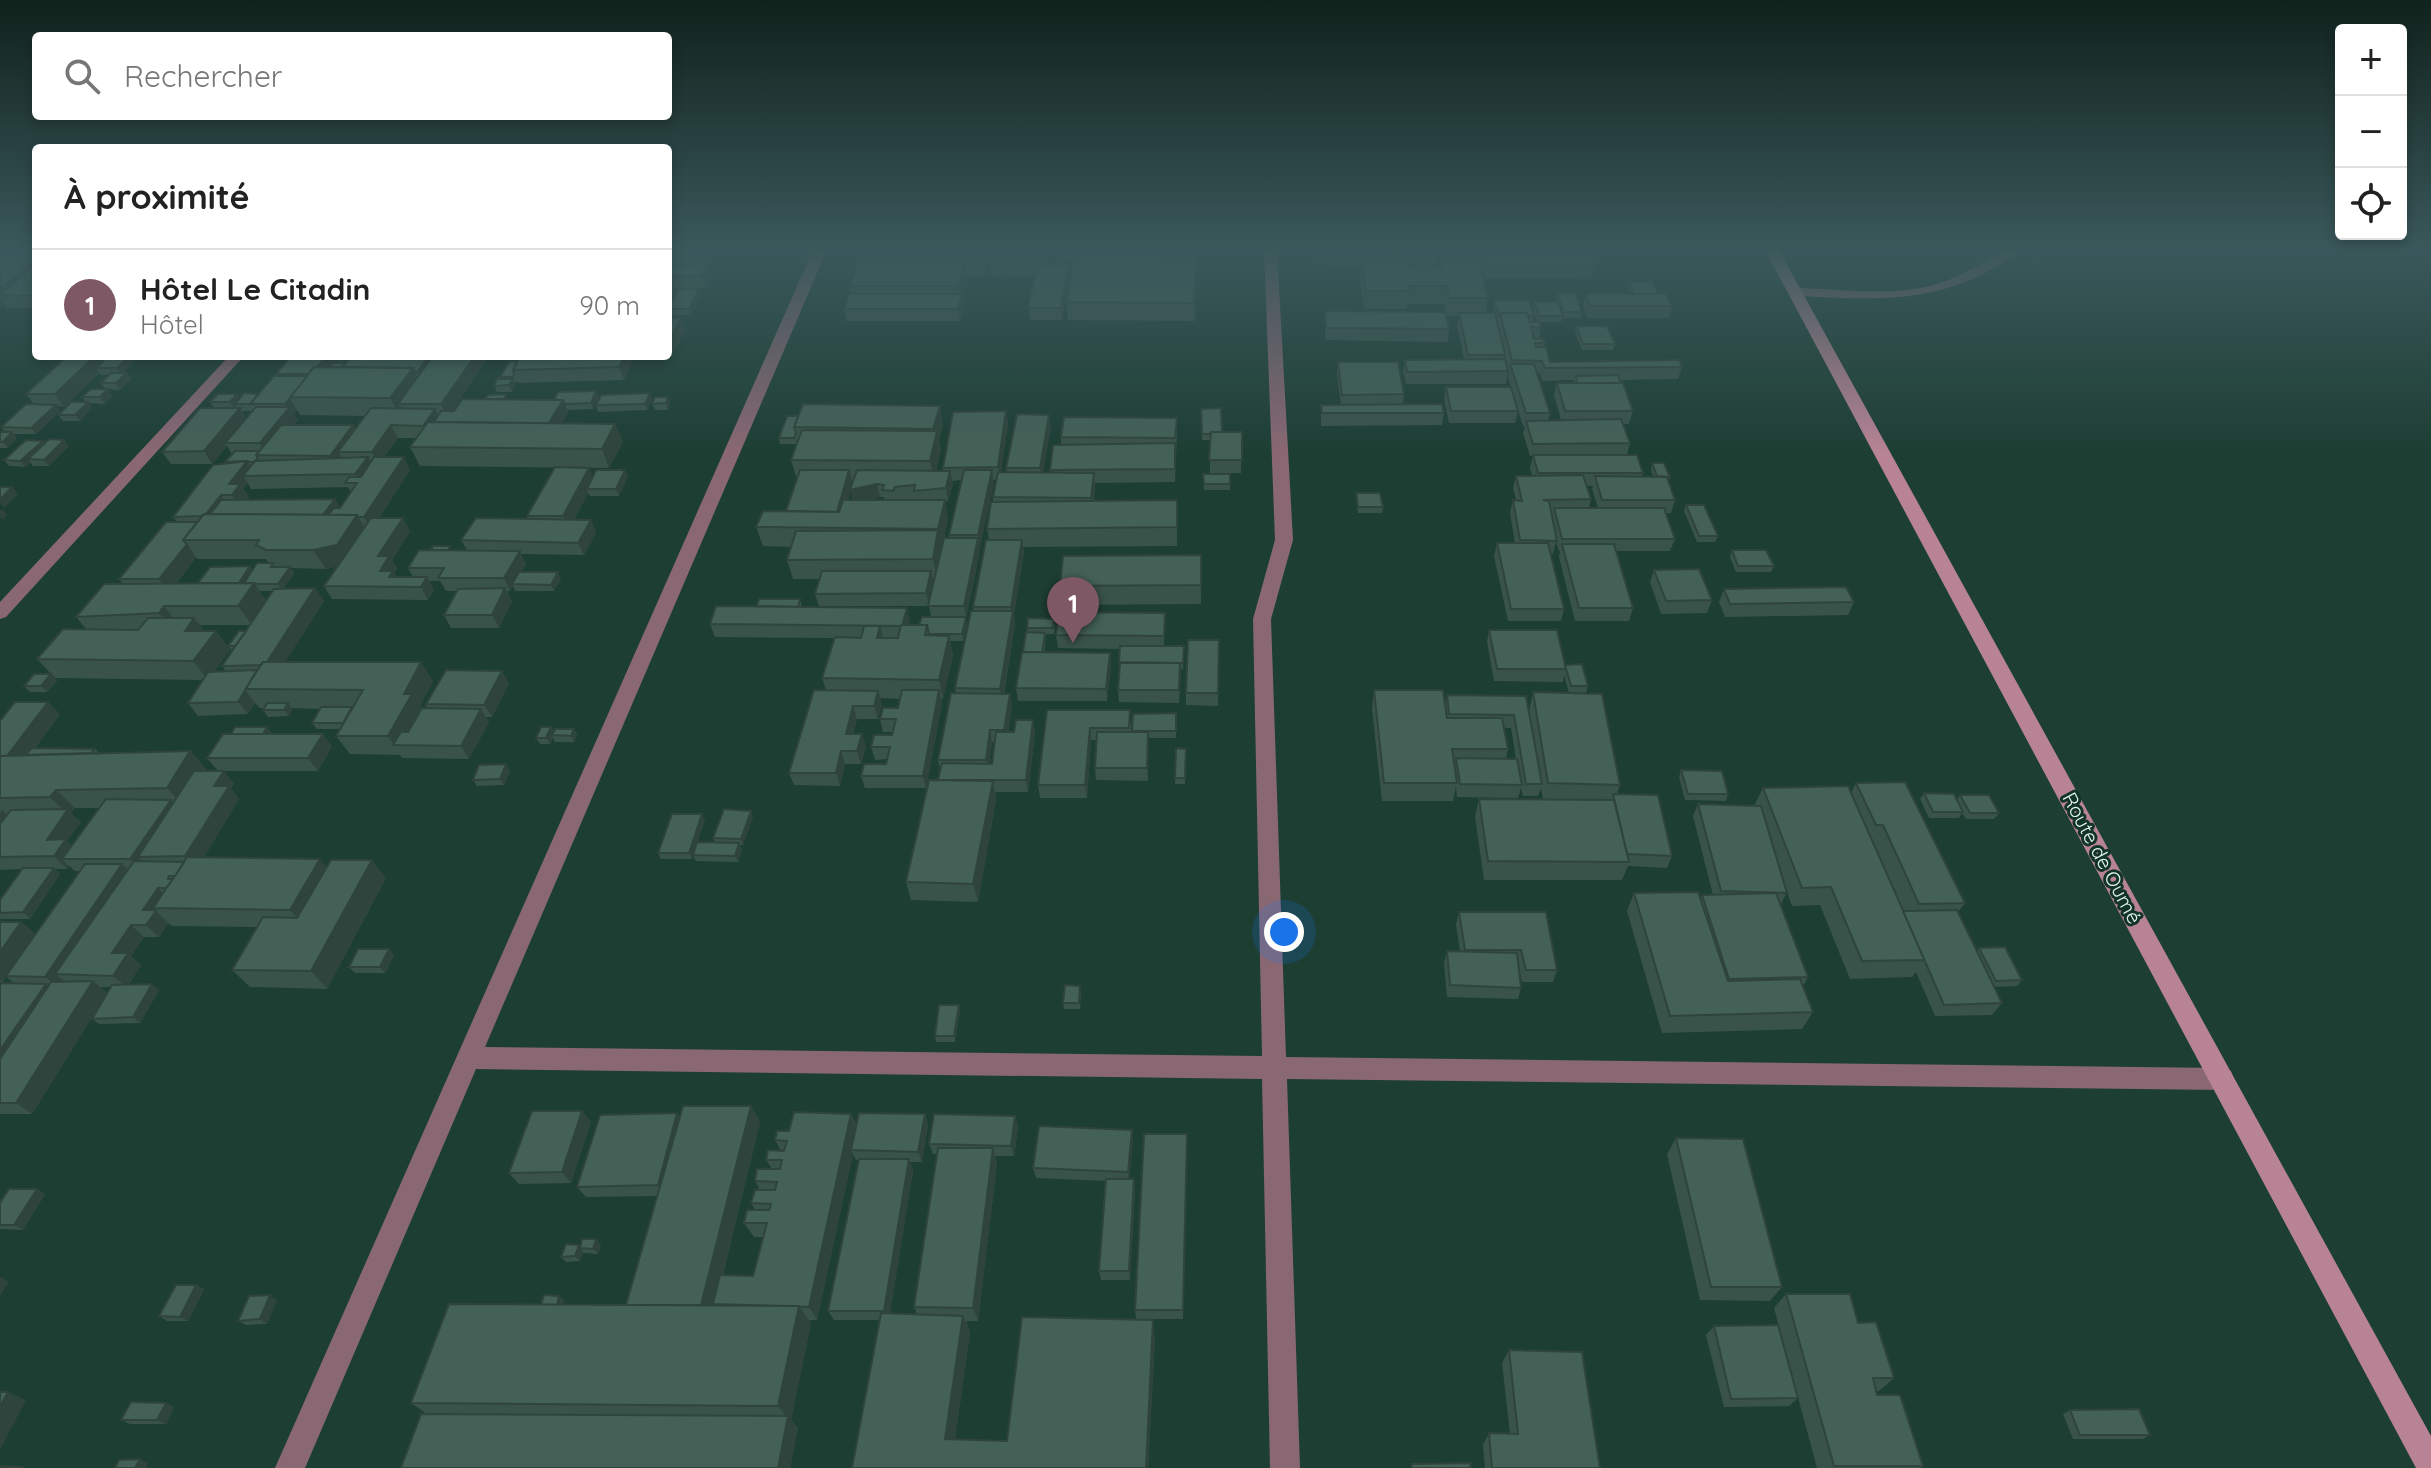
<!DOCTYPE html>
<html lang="fr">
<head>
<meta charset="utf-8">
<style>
	body { margin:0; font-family:Quicksand,sans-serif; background:#f6f6f6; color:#222 }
	.controls { position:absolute; right:24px; top:24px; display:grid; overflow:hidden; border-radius:8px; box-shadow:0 4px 12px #0003 }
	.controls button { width:72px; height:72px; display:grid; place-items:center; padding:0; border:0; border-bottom:2px solid #e0e0e0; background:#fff; color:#222; font:40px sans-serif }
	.you { position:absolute; left:1284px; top:932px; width:28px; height:28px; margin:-20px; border:6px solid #fff; border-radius:50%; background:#1a73e8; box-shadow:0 0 0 12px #1a73e833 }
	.badge { display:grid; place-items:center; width:52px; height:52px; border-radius:50%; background:#7f5865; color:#fff; font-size:26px; font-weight:700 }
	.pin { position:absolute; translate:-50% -66px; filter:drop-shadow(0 2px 4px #0008) }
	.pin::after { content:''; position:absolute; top:42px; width:28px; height:24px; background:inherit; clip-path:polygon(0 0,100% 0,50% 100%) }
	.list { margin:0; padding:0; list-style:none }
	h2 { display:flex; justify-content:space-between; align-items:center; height:104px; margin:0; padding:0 32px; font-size:34px }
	h2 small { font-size:26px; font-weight:400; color:#767676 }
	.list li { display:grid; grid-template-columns:52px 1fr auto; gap:24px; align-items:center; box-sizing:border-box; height:112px; padding:0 32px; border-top:2px solid #e0e0e0 }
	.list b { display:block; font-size:30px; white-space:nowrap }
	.list p { margin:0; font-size:26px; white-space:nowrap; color:#767676 }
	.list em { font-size:26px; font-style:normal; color:#767676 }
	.icon { flex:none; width:44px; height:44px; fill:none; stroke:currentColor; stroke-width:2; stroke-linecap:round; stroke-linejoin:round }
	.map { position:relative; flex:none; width:2431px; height:1468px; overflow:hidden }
	.search { position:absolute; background:#fff; box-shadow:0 4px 12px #0003; left:32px; top:32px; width:640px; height:88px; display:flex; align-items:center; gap:20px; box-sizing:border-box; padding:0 28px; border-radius:8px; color:#767676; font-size:30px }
	.panel { position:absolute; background:#fff; box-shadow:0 4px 12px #0003; left:32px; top:144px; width:640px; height:216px; border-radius:8px }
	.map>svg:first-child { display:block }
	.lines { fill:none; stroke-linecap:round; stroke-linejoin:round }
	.street { fill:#8a6873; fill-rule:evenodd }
	.secondary { fill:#b88495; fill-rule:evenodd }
	.wall { fill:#3a534a; fill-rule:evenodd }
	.shaded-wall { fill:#2f443c }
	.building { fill:#436156; stroke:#2f443c; stroke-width:2 }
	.labels { text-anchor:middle; stroke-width:6; stroke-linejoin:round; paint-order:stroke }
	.street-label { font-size:20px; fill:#e2f4ed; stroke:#123329 }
</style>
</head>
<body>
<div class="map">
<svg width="2431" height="1468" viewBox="0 0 2431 1468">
	<rect width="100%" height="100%" fill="#1d3e33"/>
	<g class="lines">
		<g class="street">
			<polygon points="813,250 827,250 485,1047 1262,1056 1253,619 1275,540 1264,250 1277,250 1293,540 1271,619 1286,1057 2222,1068 2231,1071 2234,1079 2231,1087 2222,1090 1287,1079 1300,1468 1270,1468 1262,1079 476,1069 305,1468 275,1468"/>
			<path d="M2006,250H2022C2013,258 2001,264 1990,270C1928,305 1865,299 1796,296L1789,292L1796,288C1840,289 1890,297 1933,285C1959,278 1983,263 2006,250Z"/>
			<polygon points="229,356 244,356 6,617 0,619 0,602"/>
		</g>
		<polygon class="secondary" points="1765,250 1779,250 2431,1436 2431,1468 2416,1468"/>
	</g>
	<g class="wall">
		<polygon points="0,250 36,250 36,308 7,308 5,305 0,308"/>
		<polygon points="668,250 715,250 708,267 711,277 706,288 673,288 675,293 668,306"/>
		<polygon points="867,250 995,250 987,250 988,259 984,275 966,275 967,282 963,300 964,307 960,321 847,321 844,309 852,294 850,286 863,264"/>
		<polygon points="1042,250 1039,265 1069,277 1062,320 1030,320 1028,308 1035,275 1004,275 1002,265 1001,275 991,275 990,262 1003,251 1004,256"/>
		<polygon points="1060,250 1121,250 1120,258 1196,276 1195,321 1068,320 1066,302 1073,260 1061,260"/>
		<polygon points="1318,250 1376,250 1376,262 1385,262 1383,250 1404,250 1404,262 1407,268 1410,268 1406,250 1434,250 1437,261 1436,268 1441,268 1441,263 1444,263 1441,250 1564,250 1563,252 1594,267 1591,279 1485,278 1482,259 1480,259 1488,298 1486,313 1505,355 1504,359 1508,371 1506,384 1406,384 1403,372 1405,360 1464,359 1457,325 1459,316 1447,316 1449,329 1448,342 1325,340 1325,311 1446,312 1444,304 1407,304 1407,309 1364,309 1360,280 1361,266 1333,266 1331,250 1329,250 1330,264 1319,264"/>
		<polygon points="1628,282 1658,294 1672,306 1668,318 1587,318 1583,306 1586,294 1630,294 1627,288"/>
		<polygon points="699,289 701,295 691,315 670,315 668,308"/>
		<path d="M1557,293L1582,312L1581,318H1562L1561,322H1540L1541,328L1539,339L1545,343L1544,347L1550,362L1682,367L1678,379L1620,380L1633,411L1629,424H1623L1630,443L1627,455L1643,473L1642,476H1653L1651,470L1652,463L1670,477L1668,481L1675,500L1671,513H1666L1675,539L1670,551H1616L1633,608L1629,621H1575L1559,557L1560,551H1559L1556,542L1553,554H1551L1564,609L1561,621H1508L1494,556L1497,543H1515L1510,513L1513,500H1516L1513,488L1516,476H1532L1530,468L1533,456H1530L1523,433L1525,426H1523L1511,388L1518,411L1515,423H1449L1444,399L1446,387H1511L1508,377L1509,372L1498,325V322L1493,306L1494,300L1534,316L1533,322H1537L1533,308L1534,302H1556ZM1537,373H1540L1542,381L1574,380V383H1557L1554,395L1561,420H1548L1550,413ZM1587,486H1593L1592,489L1598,508H1589L1591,499Z"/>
		<polygon points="668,318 681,318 685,330 671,357 633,357 634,358 624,380 518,383 517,381 515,383 516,385 512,392 497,392 494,386 501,379 500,377 517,361 520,357 494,356 668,356"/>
		<polygon points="1576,326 1615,344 1613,350 1582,350 1575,332"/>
		<polygon points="95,356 105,356 106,358 129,356 133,362 123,373 126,373 131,379 120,390 108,389 112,396 105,404 89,403 92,408 80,421 63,421 58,415 86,402 82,397 105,389 101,383 109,375 101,375 99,373 64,407 57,406 60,411 36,434 14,434 17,438 8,448 0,448 0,432 5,432 1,427 34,404 26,394"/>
		<path d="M291,356H430L431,358L433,356H491V357H483L485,362L452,411L509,399L554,400L596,391L599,398L593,409L567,410L568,412L562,423L615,424L623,442L609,468L420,466L410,447L416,438H398L384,457L410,470L379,518L410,531L392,560L397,569L394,573L396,577H413L408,568L453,550H467L461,540L528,519L527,516L593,476H628L619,496H590L588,493L574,520H591L596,533L584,555L521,554L526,564L521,572L561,579L554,591H515L513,586L510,591H507L512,601L499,628H451L444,615L457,591H446L440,581H429L434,590L428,600L332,599L324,586L337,566L326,569L291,568L294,573L284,588L324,601L285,662L433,681L420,706L422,708H425L446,670L509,683L492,717H486L489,722L469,759L402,758L400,755L350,754L336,736L340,729H317L312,723L320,709L292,708L289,716L268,717L263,710L264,708H260L255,703L248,714L198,716L188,703L202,680L55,678L37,659L87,630L76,617L123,584L119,579L177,522L173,517L226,464L225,462L232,454L227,446L212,464H171L162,452L214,408L210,402L237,394L240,398L258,394L277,376L276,374ZM297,410L300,415L365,416L355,429L353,425H294L298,420L294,414ZM242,411H252L246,418ZM248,483L251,489L348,487L351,492L340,507L247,500L249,497L243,489ZM196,557L197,559H266L269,563L253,570L250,566L198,583L176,584ZM259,591H273L266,600ZM200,625H250L246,631L228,646L232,651L222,666L226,671H214L230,650L216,631H204Z"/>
		<polygon points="1338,362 1404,394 1403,405 1444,413 1442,425 1321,426 1321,405 1341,405 1337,374"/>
		<polygon points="650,393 652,400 647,410 598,412 596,405"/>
		<polygon points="668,397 670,403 668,410 655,410 652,404"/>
		<path d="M940,406L943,425L939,440L941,450L936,471H943V468L1006,411L1008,424L1001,472H1007L1006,468L1051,427L1043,472H1051L1053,445L1061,444V437L1177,430L1175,482L1095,483L1094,501L1177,500V546L1023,547L1024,553L1014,614L1015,624L1004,694L1012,706L1008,732H1014L1033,720L1035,733L1028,792H995L996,800L978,902L911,900L906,882L938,780L940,769L938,760L956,693L955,688L974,611L973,607L989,540L987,529L993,502V497L996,480H993L994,483L979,548L980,551L966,619L967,624L963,641H950L953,655L943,699H941L942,703L926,788H865L861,776L886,764L887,759L875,760L871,747L892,735L893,732H883L880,719L898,708L900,699L880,698L882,704L878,719H857L853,734H862L866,747L861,764H845L840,786L794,785L789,773L826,690L822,678L834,638L715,637L710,624L757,606L800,599L802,607L910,620L909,625H919L931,617L929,606H819L815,594L819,579H793L787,560L791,547L763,546L756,527L786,511L797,479L791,460L798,442L797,439L796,444H780L779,438L798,416ZM961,480L949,535V538L942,547L948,519L945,501H948L953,484L952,481ZM850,491L853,500H848ZM880,497H884L885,500H867ZM992,742H995L992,764H989Z"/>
		<polygon points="1201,409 1222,432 1242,432 1241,473 1210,473 1210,440 1202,440"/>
		<polygon points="43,441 44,443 69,446 49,466 33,466 31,463 25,467 9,466 4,460"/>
		<polygon points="1203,474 1230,474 1230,490 1204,490"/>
		<polygon points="1356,493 1383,507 1382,513 1358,513 1356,499"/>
		<polygon points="1686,505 1718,536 1715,542 1697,542 1684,511"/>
		<polygon points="1732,550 1774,566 1771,572 1736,572 1730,557"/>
		<polygon points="1201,555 1201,604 1062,605 1060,586"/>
		<polygon points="1654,570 1712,600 1707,613 1661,614 1650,582"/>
		<polygon points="1724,589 1854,602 1848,615 1725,617 1719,602"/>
		<polygon points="1165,613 1164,646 1184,646 1183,670 1181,669 1179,703 1119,702 1118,690 1120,649 1058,648 1056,635"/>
		<polygon points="1054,619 1055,625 1054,634 1046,634 1044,653 1110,653 1111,666 1107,701 1018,701 1016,688 1027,632 1027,628"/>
		<polygon points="1489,630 1565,665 1588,686 1586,693 1569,693 1564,675 1563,682 1494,681 1487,642"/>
		<polygon points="1219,640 1218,706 1186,705 1186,693"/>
		<polygon points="51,674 57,681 47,692 30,692 24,686"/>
		<path d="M1374,690L1445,705L1447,695L1529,711L1533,692L1620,785L1617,794L1672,856L1667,868L1628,866L1622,880H1484L1475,817L1479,799L1543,800L1541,788L1538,796H1523L1521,788L1518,798L1457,797L1456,787L1453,801H1382L1372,709ZM1504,728H1511L1516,759H1506L1508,749Z"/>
		<polygon points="1047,710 1131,723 1131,732 1132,732 1133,714 1176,713 1176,738 1148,738 1148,781 1096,780 1095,768 1097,740 1091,740 1087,798 1040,798 1038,785"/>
		<path d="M60,714L35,748L95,749L99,753L190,751L207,770L206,771L234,783L231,789L239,799L204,857L327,867L386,878L327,989L250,987L232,970L257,927L172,926L168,923L159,937H144L131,956L141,965L128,985L152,984L159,990L140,1023L99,1024L92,1019L111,987H100L107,993L32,1114H0V985L14,983L6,977L3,982H0V922H21L35,934L80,871H75L69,866L67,869H55L60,874L30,919H0V900L22,869L0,870V721ZM75,808H99L71,845L67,841L81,822L71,813Z"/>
		<polygon points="551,727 554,731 574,729 577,735 574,742 555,742 553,738 550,744 540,744 536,738"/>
		<polygon points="231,734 272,734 332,746 318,771 218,771 207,758"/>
		<polygon points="1176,748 1186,749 1185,784 1175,784"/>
		<polygon points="506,764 510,771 504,785 477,786 473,780"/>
		<polygon points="1681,770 1728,794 1726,801 1685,800 1679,777"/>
		<polygon points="1856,783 1965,903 1958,912 1977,951 1979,948 2022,980 2017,986 1994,987 2002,1003 1992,1015 1935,1016 1916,972 1912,977 1850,979 1820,905 1792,906 1787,892 1781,904 1808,977 1803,986 1813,1012 1802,1029 1662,1033 1627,911 1634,893 1701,898 1702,895 1713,895 1693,816 1698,804 1754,806 1763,788 1851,793"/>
		<polygon points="1924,793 1957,800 1960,795 1999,813 1994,819 1966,819 1962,813 1959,818 1929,818 1920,799"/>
		<polygon points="753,817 743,845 740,845 742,849 738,862 696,861 693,855 692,859 661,859 658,853 705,820 697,842 715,842 713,838"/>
		<polygon points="1459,912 1557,970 1553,982 1522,982 1519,967 1521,988 1518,999 1447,997 1444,963 1447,951 1460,951 1456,924"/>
		<polygon points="394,955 385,973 355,973 349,967"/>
		<polygon points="1081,992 1080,1009 1064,1009 1063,1003"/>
		<polygon points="959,1005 960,1011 955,1042 936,1042 935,1036"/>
		<polygon points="751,1106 760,1122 723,1275 753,1276 763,1237 754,1237 744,1223 755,1210 751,1203 760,1190 755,1181 772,1169 766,1160 781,1151 775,1140 789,1131 851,1114 857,1125 925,1114 928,1125 922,1162 910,1162 913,1170 890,1313 917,1314 914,1307 937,1154 933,1154 929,1144 1015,1116 1018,1127 1014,1156 995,1156 997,1164 978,1321 966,1321 970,1333 955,1439 1007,1441 1155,1338 1148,1468 852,1468 879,1320 834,1320 828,1311 858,1160 856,1160 853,1154 817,1320 809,1320 811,1323 791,1420 798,1428 790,1468 401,1468 427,1414 411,1403 541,1305 559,1296 564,1300 563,1305 626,1305 658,1196 586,1197 577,1187 677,1113 680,1118"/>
		<polygon points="582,1111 591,1122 571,1183 519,1184 509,1173"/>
		<polygon points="1187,1134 1183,1319 1136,1319 1135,1310"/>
		<polygon points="1676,1138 1782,1287 1770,1301 1700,1300 1667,1154"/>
		<polygon points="1133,1140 1129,1179 1134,1179 1135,1190 1130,1280 1101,1280 1099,1271 1105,1181 1036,1178 1033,1168"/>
		<polygon points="37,1189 45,1194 23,1230 0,1229 0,1203"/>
		<polygon points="601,1244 598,1254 584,1253 583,1252 580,1261 566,1262 561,1257 580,1246"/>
		<polygon points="196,1285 204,1289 188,1321 167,1321 159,1316"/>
		<polygon points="1786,1294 1858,1323 1894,1378 1879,1391 1876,1391 1877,1395 1923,1466 1921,1468 1817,1468 1774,1308"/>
		<polygon points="277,1300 267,1324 246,1325 238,1321"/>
		<polygon points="1714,1326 1798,1398 1789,1406 1724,1407 1706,1335"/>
		<polygon points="1509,1350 1600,1468 1485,1468 1483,1445 1489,1433 1510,1434 1502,1363"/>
		<polygon points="166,1403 174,1407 166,1424 130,1424 121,1420"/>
		<polygon points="2070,1410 2150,1435 2143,1439 2073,1439 2063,1414"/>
	</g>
	<g class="shaded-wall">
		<polygon points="706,250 715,250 708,267 711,277 706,288 702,276 704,271 701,261"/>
		<polygon points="986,250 988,259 984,275 983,263"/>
		<polygon points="1038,250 1042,250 1037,275 1036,263"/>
		<polygon points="36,259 36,279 0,295 0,289"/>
		<polygon points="965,264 967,282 963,300 964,307 960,321 958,309 961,299 959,286"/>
		<polygon points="1068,265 1069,277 1062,320 1061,308"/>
		<polygon points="671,281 675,293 668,306 668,287"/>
		<polygon points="699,289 701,295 691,315 689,309"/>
		<polygon points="0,298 5,305 2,308 0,306"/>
		<polygon points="681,318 685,330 671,357 668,347 668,343"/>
		<polygon points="95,356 105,356 110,363 96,368 99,373 64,407 55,394"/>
		<polygon points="129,356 133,362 122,375 117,368"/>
		<polygon points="326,356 337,356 333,361 336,366 311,374"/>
		<polygon points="429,356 436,368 423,385 417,372"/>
		<polygon points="475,356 482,356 485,362 448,417 441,404"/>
		<polygon points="625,356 633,356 634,358 624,380 619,367"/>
		<polygon points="413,368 422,387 398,404 403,413 400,416 390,398"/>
		<polygon points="126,373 131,379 120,390 116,383"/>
		<polygon points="513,379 516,385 512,392 509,385"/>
		<polygon points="108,389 112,396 105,404 100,397"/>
		<polygon points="596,391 599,398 593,409 591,403"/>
		<polygon points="650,393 652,400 647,410 645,404"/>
		<polygon points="237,394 241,400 235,404 236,406 234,409 230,402"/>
		<polygon points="668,397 670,403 668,410 666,403"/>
		<polygon points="290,398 297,410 294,414 298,420 269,456 260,443 288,410 285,404"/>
		<polygon points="563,400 568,412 554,437 548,425"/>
		<polygon points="88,402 92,408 80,421 75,415"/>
		<polygon points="56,405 60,411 36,434 31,428"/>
		<polygon points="940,406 943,425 939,440 941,450 934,480 930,461 935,441 933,429"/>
		<polygon points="240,408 248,421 225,443 227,446 212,464 204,451"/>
		<polygon points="435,409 441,422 430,438 423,426"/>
		<polygon points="1006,411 1008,424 1000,480 998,467"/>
		<polygon points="1049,415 1051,427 1042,481 1040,468"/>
		<polygon points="615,424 623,442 609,468 602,449"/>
		<polygon points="353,425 361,438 338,452 344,461 338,469 330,456"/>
		<polygon points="391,425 398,438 379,464 372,452"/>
		<polygon points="12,432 17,438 8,448 3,442"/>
		<polygon points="64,440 69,446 49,466 44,460"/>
		<polygon points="43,441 48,448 28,459 31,463 25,467 20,461"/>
		<polygon points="368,457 375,469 363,487 355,474"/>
		<polygon points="404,457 410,470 372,530 364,517"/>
		<polygon points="247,461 255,473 243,476 248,483 243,489 249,497 241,508 232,495 229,484"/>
		<polygon points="589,468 595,480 587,489 588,493 569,529 563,516"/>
		<polygon points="625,470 628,476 619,496 616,489"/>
		<polygon points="849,470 853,483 877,484 880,497 853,502 850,491 840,528 836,515"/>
		<polygon points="992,470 994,483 980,548 978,535"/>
		<polygon points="950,471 953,484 948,501 946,488"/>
		<polygon points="1094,473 1095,485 1092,511 1091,498"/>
		<polygon points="12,487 18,494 4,508 0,503 0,500"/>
		<polygon points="221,495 230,508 205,516"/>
		<polygon points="335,499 343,512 322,517"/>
		<polygon points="945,500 948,519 942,547 937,578 933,559 938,529"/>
		<polygon points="2,509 7,515 3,520 0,517 0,511"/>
		<polygon points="357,515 369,534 349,564 326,569 313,550"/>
		<polygon points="403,518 410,531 392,560 397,569 394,573 401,584 380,571 378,556"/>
		<polygon points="591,520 596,533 584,555 578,543"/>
		<polygon points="978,538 980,551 966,619 964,606"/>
		<polygon points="1022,540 1024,553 1014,614 1015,624 1002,702 1000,689 1012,617 1011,607"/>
		<polygon points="187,544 196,557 169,592 159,579"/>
		<polygon points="520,551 526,564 514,584 512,584 513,586 510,591 504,578"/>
		<polygon points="250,566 255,573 247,585 237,585"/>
		<polygon points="290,567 294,573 283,590 278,584"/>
		<polygon points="931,571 934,583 929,606 926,593"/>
		<polygon points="558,572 561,579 554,591 551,585"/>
		<polygon points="427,577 434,590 428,600 421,587"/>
		<polygon points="254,583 267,602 252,625 238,606"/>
		<polygon points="315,588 324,601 275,678 265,665"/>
		<polygon points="505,588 512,601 499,628 492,615"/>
		<polygon points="164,606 179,625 174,632 159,613"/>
		<polygon points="907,608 910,620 906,639 902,626"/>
		<polygon points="966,617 967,624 963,641 962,634"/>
		<polygon points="194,618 209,637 185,631"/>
		<polygon points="880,626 885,645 877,638"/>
		<polygon points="216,631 230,650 208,680 193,661"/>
		<polygon points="949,636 953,655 943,699 939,680"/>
		<polygon points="1110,653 1111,666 1107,701 1106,689"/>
		<polygon points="421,662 433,681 420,706 424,712 406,745 394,745 388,736 404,694"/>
		<polygon points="502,671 509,683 492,717 484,705"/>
		<polygon points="51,674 57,681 47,692 41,686"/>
		<polygon points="245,690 255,703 248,714 238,702"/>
		<polygon points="939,690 942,703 926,788 923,776"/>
		<polygon points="878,691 882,704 878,719 874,706"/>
		<polygon points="1010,694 1012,706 1006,742 1004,730"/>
		<polygon points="48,702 60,714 25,761 5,757"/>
		<polygon points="288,703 293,709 289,716 284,710"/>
		<polygon points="853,706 857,719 850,746 846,734"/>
		<polygon points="481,709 489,722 469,759 461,746"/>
		<polygon points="1033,720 1035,733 1028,792 1026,780"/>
		<polygon points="267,727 272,733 260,738"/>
		<polygon points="551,727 555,734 552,735 553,738 550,744 546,738"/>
		<polygon points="1090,728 1091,740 1087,798 1085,785"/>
		<polygon points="574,729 577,735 574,742 571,736"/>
		<polygon points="990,730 992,742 988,772 986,760"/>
		<polygon points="1148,732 1149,745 1148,781 1147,768"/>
		<polygon points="323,734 332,746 318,771 308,758"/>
		<polygon points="862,734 866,747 861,764 857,751"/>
		<polygon points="190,751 207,770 184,806 167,788"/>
		<polygon points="841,751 845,764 840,786 836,773"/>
		<polygon points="506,764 510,771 504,785 500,779"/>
		<polygon points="224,771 234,783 231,789 239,799 197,869 185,856 214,786"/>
		<polygon points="993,781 996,800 978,902 973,884"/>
		<polygon points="56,790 75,808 71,813 81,822 67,841 78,852 62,859 69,866 67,869 54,856 47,840 66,813 50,797"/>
		<polygon points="171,800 183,812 138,857 147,865 142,871 130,859"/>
		<polygon points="2,810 15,823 0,843 0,813"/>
		<polygon points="751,811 753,817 743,845 741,839"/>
		<polygon points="702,814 705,820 692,859 689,853"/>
		<polygon points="739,843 742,849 738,862 735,856"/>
		<polygon points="320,859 335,877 306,928 290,910"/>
		<polygon points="372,860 386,878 327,989 311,971"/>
		<polygon points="122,864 135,876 55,974 64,981 59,988 45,977"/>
		<polygon points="54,868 60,874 30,919 23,912"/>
		<polygon points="158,888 170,900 153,908 168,923 159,937 146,925 143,910"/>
		<polygon points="21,922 35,934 3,982 0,980 0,952"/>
		<polygon points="131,925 144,937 131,956 141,965 126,987 113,976 112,953"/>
		<polygon points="389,949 394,955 385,973 380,967"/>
		<polygon points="93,981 107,993 32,1114 16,1103"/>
		<polygon points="46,984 60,996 0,1084 0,1050"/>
		<polygon points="152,984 159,990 140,1023 133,1017"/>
		<polygon points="959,1005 960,1011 955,1042 954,1036"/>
		<polygon points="751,1106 760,1122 715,1307 701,1305"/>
		<polygon points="582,1111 591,1122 571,1183 562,1172"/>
		<polygon points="677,1113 684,1124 665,1196 658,1185"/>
		<polygon points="851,1114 858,1130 851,1150 853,1154 817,1320 809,1307"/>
		<polygon points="925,1114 928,1125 922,1162 918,1152"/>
		<polygon points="1015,1116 1018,1127 1014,1156 1011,1146"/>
		<polygon points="1132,1130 1133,1140 1129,1182 1128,1172"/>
		<polygon points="993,1148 997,1164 978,1321 973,1308"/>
		<polygon points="909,1159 913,1170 889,1320 884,1311"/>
		<polygon points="1134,1179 1135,1190 1130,1280 1129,1271"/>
		<polygon points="37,1189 45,1194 23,1230 14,1225"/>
		<polygon points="596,1239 601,1244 598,1254 593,1249"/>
		<polygon points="579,1245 583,1248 580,1248 583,1252 580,1261 575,1256"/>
		<polygon points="1,1277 9,1282 0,1296 0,1278"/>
		<polygon points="196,1285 204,1289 188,1321 180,1317"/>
		<polygon points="270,1295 277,1300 267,1324 260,1319"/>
		<polygon points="559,1296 564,1300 560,1314 555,1309"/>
		<polygon points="799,1306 811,1323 791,1420 798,1428 790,1468 778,1468 788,1418 778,1406"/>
		<polygon points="963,1316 970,1333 953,1454 945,1439"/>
		<polygon points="1153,1320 1155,1338 1148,1468 1146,1468"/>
		<polygon points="8,1392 26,1400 0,1450 0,1407"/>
		<polygon points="166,1403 174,1407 166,1424 157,1420"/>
		<polygon points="140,1459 148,1463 146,1468 135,1468"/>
	</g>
	<g class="building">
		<rect x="0" y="250" width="36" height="2"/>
		<polygon points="668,250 706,250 701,261 668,262"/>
		<polygon points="867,250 986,250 983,263 862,262"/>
		<polygon points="1005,250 1038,250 1036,263 1002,263"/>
		<polygon points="1319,250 1329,250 1330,258 1320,258"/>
		<polygon points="1333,250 1376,250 1377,254 1334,254"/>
		<polygon points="1384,250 1404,250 1405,256 1386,256"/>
		<polygon points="1410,250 1434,250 1437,261 1412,261"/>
		<polygon points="1446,250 1477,250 1481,266 1480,266 1479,263 1449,263"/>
		<polygon points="1483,250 1589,253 1594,267 1487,266"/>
		<polygon points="992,251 1003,251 1001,262 990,262"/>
		<polygon points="3,254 36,255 36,259 0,289 0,257"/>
		<polygon points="1074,257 1196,258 1194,303 1066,302"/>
		<polygon points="1362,262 1406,262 1407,268 1443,268 1441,263 1479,263 1488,298 1449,298 1447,286 1408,286 1409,291 1366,291"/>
		<polygon points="36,264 36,296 0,295 0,294"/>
		<polygon points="858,264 965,264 959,286 850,286"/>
		<polygon points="668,265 707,265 702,276 668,276"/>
		<polygon points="991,265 1002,265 1001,269 990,269"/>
		<polygon points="1037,265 1068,265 1061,308 1028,308"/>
		<polygon points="1652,281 1658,294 1634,294 1628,282"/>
		<polygon points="678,289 699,289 689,309 668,309"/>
		<polygon points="1557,293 1575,293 1582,312 1563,312"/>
		<polygon points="849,294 962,294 958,309 844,309"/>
		<polygon points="1586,294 1666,294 1672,306 1590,306"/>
		<polygon points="1494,300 1529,300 1534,316 1528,316 1527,313 1500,313 1499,316"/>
		<polygon points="1534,302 1558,302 1563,316 1539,316"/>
		<polygon points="1325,311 1446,312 1449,329 1326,328"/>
		<polygon points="1459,313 1495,313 1505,355 1468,355"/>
		<polygon points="1500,313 1527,313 1530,322 1540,322 1541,328 1531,327 1534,339 1543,339 1545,343 1535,343 1536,347 1546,347 1550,362 1679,360 1682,367 1545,368 1542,361 1512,360"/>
		<polygon points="668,318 681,318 668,343"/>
		<polygon points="1576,326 1607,326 1615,344 1583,344"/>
		<polygon points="67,356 95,356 55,394 26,394"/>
		<polygon points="108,356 129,356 117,368 96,368"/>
		<polygon points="291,356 327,356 317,367 314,367 308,374 276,374"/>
		<polygon points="336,356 351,356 348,360 333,361"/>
		<polygon points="351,356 429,356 417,372 415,372 413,368 342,367"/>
		<polygon points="433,356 475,356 441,404 398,404"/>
		<polygon points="520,356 625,356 619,367 513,370"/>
		<polygon points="1505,359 1508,371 1407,372 1405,360"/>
		<polygon points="517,361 513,370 514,374 513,377 500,377 509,362"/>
		<polygon points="1338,362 1398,362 1404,394 1342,395"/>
		<polygon points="333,363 345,363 342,367 329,367"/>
		<polygon points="1510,364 1534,364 1550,413 1526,413"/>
		<polygon points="314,367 413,368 390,398 289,397"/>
		<polygon points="111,373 126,373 116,383 101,383"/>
		<polygon points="1618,375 1621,383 1577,383 1576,376"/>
		<polygon points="274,376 307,376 285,404 250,404"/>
		<polygon points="497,379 513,379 509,385 494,386"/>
		<polygon points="1557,383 1623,383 1633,411 1565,411"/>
		<polygon points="1446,387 1511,387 1518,411 1451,411"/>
		<polygon points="91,389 108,389 100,397 82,397"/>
		<polygon points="596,391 591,403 565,404 563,400 554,400 558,392"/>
		<polygon points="244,393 258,394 250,404 235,404"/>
		<polygon points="650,393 645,404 596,405 601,395"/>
		<polygon points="218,394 237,394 230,402 210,402"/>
		<polygon points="507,394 504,399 485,399 488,395"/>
		<polygon points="655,397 668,397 666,403 652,404"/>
		<polygon points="462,399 563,400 549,423 434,422 441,411 454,411"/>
		<polygon points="71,402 88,402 75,415 58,415"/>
		<polygon points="26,404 56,405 31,428 1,427"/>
		<polygon points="803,404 940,406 933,429 794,427"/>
		<polygon points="1442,404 1444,413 1322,413 1321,405"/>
		<polygon points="256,407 290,407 260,443 225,443"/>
		<polygon points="200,408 240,408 204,451 162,452"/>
		<polygon points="371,408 435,409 423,426 391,425 372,452 338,452"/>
		<polygon points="1221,408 1222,432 1211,432 1210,434 1202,434 1201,409"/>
		<polygon points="1006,411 998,467 943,468 953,412"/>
		<polygon points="1017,414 1049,415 1040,468 1006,468"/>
		<polygon points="787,416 798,416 794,427 796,433 794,438 779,438"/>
		<polygon points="1064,417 1177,418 1175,438 1061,437"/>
		<polygon points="1621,419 1630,443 1533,444 1526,421"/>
		<polygon points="428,422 615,424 602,449 410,447"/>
		<polygon points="281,425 353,425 330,456 256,455"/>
		<polygon points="802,430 937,431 930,461 791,460"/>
		<polygon points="0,432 12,432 3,442 0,442"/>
		<polygon points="1211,432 1242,432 1242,460 1209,460"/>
		<polygon points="49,439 64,440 44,460 28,459"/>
		<polygon points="26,440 43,441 20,461 4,460"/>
		<polygon points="1175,443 1175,469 1050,470 1053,445"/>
		<polygon points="235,451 259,451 256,455 258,458 254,462 248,462 247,461 225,462"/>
		<polygon points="1533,455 1637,455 1643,473 1538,473"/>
		<polygon points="368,457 355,474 243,476 255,461"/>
		<polygon points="374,457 404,457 364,517 358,517 357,515 328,515 334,508 340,508 357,483 345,483 349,477 361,477"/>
		<polygon points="247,461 229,484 240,484 232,495 221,495 206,514 204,514 202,516 173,517 213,465"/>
		<polygon points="1652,463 1664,463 1670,477 1657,476"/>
		<polygon points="555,467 589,468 563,516 527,516"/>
		<polygon points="596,470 625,470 616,489 587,489"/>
		<polygon points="800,470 849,470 837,512 786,511"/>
		<polygon points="857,470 950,471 946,488 914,491 915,485 895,487 893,491 882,490 884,485 877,484 850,490"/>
		<polygon points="964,470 992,470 978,535 949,535"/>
		<polygon points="998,472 1094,473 1091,498 993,497"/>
		<polygon points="1203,474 1230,474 1230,484 1204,484"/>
		<polygon points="1583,475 1591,499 1543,500 1549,501 1557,541 1520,540 1513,500 1522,501 1516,476"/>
		<polygon points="1595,476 1667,477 1675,500 1602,500"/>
		<polygon points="0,487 12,487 0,500"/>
		<polygon points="1356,493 1380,493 1383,507 1358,507"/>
		<polygon points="335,499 323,515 210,514 221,500"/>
		<polygon points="843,500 945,500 938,529 756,527 763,511 839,512"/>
		<polygon points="1177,500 1177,527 987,529 991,502"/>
		<polygon points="1686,505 1704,505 1718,536 1699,536"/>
		<polygon points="1554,508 1664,508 1675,539 1562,539"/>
		<polygon points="204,514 357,515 337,545 313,550 266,550 256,545 259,540 183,540"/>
		<polygon points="371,518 403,518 378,556 389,556 380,571 393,571 389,577 427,577 421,587 324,586"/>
		<polygon points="476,518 591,520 578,543 461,540"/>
		<polygon points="166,522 197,522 183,540 187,544 159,579 119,579"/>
		<polygon points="938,530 933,559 787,560 796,531"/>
		<polygon points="944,538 978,538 964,606 928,606"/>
		<polygon points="986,540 1022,540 1011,607 973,607"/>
		<polygon points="1497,543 1548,543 1564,609 1511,609"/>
		<polygon points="1562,544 1614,544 1633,608 1579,608"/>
		<polygon points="433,546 450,546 448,550 431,550"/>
		<polygon points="419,550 520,551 504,578 438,578 444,568 408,568"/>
		<polygon points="1732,550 1766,550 1774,566 1738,566"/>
		<polygon points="1201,555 1201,585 1060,586 1063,556"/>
		<polygon points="257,563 273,563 271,567 290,567 278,584 255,584 254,583 244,583"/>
		<polygon points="250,566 239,583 198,583 210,567"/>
		<polygon points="1699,569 1712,600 1666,601 1654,570"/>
		<polygon points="822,571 931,571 926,593 815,594"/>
		<polygon points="519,572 558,572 551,585 512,584"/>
		<polygon points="254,583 238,606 164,606 159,613 76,617 104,584"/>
		<polygon points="1846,587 1854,602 1730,604 1724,589"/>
		<polygon points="315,588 267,662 263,662 261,665 222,666 274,589"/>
		<polygon points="505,588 492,615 444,615 458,589"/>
		<polygon points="759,599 800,599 798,607 757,606"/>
		<polygon points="716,606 907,608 902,626 710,624"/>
		<polygon points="971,611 1013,611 1000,689 955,688"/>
		<polygon points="1059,612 1165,613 1164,636 1056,635"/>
		<polygon points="922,617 966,617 962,634 929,634 927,625 919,625"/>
		<polygon points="148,618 194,618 185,631 216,631 193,661 37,659 63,629 138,630"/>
		<polygon points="1028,618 1054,619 1053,628 1027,628"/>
		<polygon points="901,625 927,625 925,635 949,636 939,680 822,678 835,637 861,638 864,626 880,626 877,638 898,638"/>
		<polygon points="1489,630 1557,630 1566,669 1497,669"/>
		<polygon points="239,631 246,631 235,646 228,646"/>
		<polygon points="1026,632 1045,633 1042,653 1023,652"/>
		<polygon points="1188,640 1219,640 1218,693 1186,693"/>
		<polygon points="1120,646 1184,646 1183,663 1119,662"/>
		<polygon points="1022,652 1110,653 1106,689 1016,688"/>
		<polygon points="263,662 421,662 404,694 412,694 388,736 336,736 363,690 245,689"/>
		<polygon points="1120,663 1180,663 1179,690 1118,690"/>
		<polygon points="1582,664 1588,686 1571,686 1565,665"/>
		<polygon points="257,670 238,702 188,703 208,672"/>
		<polygon points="446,670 502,671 484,705 426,704"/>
		<polygon points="34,674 51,674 41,686 24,686"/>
		<polygon points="814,690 878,691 874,706 853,706 846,734 862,734 857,751 841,751 836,773 789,773"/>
		<polygon points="902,690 939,690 923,776 861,776 864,764 886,764 890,747 871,747 874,735 892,735 896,719 880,719 883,708 898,708"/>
		<polygon points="1374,690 1443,690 1447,718 1502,718 1508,749 1452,749 1457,783 1384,783"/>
		<polygon points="1533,692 1602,694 1620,785 1548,783"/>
		<polygon points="951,693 1010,694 1004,730 990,730 986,760 938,760"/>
		<polygon points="1447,695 1526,696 1542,784 1526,784 1514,715 1449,714"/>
		<polygon points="15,702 48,702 7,756 0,756 0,721"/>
		<polygon points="267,703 288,703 284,710 263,710"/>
		<polygon points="321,707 352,707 343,723 312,723"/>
		<polygon points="422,708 481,709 461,746 393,745 401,732 408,732"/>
		<polygon points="1047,710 1130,710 1129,728 1090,728 1085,785 1038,785"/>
		<polygon points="1176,713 1176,731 1132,731 1133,714"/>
		<polygon points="1016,720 1033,720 1026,780 938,780 942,763 992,764 996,732 1014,732"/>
		<polygon points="235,727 267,727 263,734 231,734"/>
		<polygon points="541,727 551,727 546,738 536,738"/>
		<polygon points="555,729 574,729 571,736 552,735"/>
		<polygon points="1097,732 1148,732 1147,768 1095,768"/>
		<polygon points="223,734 323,734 308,758 207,758"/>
		<polygon points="32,748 95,749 91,753 25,755"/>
		<polygon points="1176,748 1186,749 1185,778 1175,778"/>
		<polygon points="190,751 167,788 56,790 50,797 0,798 0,756"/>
		<polygon points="1456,758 1517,759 1522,785 1460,784"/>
		<polygon points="506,764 500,779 473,780 479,765"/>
		<polygon points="1681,770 1722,771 1728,794 1688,794"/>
		<polygon points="194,771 224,771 214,786 229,786 185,856 138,857"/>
		<polygon points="929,780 993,781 973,884 906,882"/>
		<polygon points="1905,782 1965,903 1919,904 1883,825 1876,825 1856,783"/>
		<polygon points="1848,786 1925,960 1862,961 1831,887 1802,888 1763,788"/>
		<polygon points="1924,793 1954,794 1963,812 1933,812"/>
		<polygon points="1613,794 1658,795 1672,856 1627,854"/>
		<polygon points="1960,795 1989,795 1999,813 1970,813"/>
		<polygon points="106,799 171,800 130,859 62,859"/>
		<polygon points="1479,799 1614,800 1629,862 1488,861"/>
		<polygon points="1698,804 1761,806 1787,893 1721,891"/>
		<polygon points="68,809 47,840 66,839 54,856 0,857 0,824 11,810"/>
		<polygon points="724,809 751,811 741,839 713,838"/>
		<polygon points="672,814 702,814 689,853 658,853"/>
		<polygon points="697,842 739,843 735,856 693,855"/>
		<polygon points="187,857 320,859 290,910 153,908"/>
		<polygon points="331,860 372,860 311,971 232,970 263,917 297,918"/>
		<polygon points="134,861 184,862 175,876 169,876 168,879 173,879 166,888 158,888 143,910 154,910 156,911 146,925 131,925 112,953 128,953 113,976 55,974"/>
		<polygon points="85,864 122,864 45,977 6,976"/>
		<polygon points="23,868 54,868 23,912 0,913 0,900"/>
		<polygon points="1698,892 1728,981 1800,979 1813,1012 1670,1016 1634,893"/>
		<polygon points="1776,893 1808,977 1729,979 1702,895"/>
		<polygon points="1957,910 2002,1003 1944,1005 1903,911"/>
		<polygon points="1459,912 1546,912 1557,970 1526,970 1521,950 1465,950"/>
		<polygon points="0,922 21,922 0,952"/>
		<polygon points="2005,947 2022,980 1996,981 1979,948"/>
		<polygon points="358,949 389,949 380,967 349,967"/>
		<polygon points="1447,951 1517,953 1521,988 1450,985"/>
		<polygon points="93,981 16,1103 0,1103 0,1059 51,982"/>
		<polygon points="2,983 46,984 0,1050 0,985"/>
		<polygon points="152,984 133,1017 92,1019 112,985"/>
		<polygon points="1065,985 1080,986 1079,1003 1063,1003"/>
		<polygon points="939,1005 959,1005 954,1036 935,1036"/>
		<polygon points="683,1106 751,1106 701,1305 626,1305"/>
		<polygon points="532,1111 582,1111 562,1172 509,1173"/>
		<polygon points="794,1112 851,1114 809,1307 713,1304 720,1275 753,1276 767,1223 744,1223 747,1210 769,1210 771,1204 751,1203 755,1190 775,1190 777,1182 755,1181 757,1169 780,1169 782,1160 766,1160 768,1150 784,1151 787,1141 775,1140 777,1131 789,1131"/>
		<polygon points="677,1113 658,1185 577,1187 600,1115"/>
		<polygon points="859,1113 925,1114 918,1152 851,1150"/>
		<polygon points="934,1114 1015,1116 1011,1146 929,1144"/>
		<polygon points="1039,1126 1132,1130 1128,1172 1033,1168"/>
		<polygon points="1144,1134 1187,1134 1183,1310 1135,1310"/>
		<polygon points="1676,1138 1743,1139 1782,1287 1711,1287"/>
		<polygon points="938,1148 993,1148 973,1308 914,1307"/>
		<polygon points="859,1159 909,1159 884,1311 828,1311"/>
		<polygon points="1106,1179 1134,1179 1129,1271 1099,1271"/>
		<polygon points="9,1189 37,1189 14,1225 0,1225 0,1203"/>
		<polygon points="582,1239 596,1239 593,1249 580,1248"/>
		<polygon points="566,1244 579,1245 575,1256 561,1257"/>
		<polygon points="176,1285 196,1285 180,1317 159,1316"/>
		<polygon points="1786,1294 1850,1294 1858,1323 1876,1322 1894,1378 1873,1378 1877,1395 1900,1395 1923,1466 1834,1466"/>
		<polygon points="270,1295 260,1319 238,1321 249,1296"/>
		<polygon points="544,1295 559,1296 557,1305 541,1305"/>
		<polygon points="449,1304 799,1306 778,1406 411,1403"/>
		<polygon points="881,1313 963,1316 945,1439 1007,1441 1022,1317 1153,1320 1146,1468 852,1468"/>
		<polygon points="1778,1325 1798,1398 1731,1399 1714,1326"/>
		<polygon points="1509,1350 1582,1352 1600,1468 1492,1468 1489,1433 1518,1434"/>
		<polygon points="0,1392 8,1392 0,1407"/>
		<polygon points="131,1402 166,1403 157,1420 121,1420"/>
		<polygon points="2139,1409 2150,1435 2080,1435 2070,1410"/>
		<polygon points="421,1414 788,1416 778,1468 401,1468"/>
		<polygon points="140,1459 135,1468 115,1468 119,1460"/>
		<polygon points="1470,1463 1471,1468 1412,1468 1412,1464"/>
		<polygon points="0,1466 22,1467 21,1468 0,1468"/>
	</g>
	<linearGradient id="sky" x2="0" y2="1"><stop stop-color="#10221c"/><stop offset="0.55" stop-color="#3a585b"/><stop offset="1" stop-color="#3a585b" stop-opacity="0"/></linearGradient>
	<rect width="2431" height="455" fill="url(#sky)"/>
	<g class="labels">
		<g class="street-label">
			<text transform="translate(2102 858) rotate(62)" y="7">Route de Oumé</text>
		</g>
	</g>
</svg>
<div class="controls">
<button>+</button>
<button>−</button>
<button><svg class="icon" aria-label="locate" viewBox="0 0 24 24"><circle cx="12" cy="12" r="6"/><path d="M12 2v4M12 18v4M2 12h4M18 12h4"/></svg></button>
</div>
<div class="you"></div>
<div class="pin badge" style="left:1073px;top:643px">1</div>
<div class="search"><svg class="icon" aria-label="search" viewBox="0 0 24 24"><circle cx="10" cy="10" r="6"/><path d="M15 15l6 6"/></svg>Rechercher</div>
<section class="panel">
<h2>À proximité<small></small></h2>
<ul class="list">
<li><span class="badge">1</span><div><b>Hôtel Le Citadin</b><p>Hôtel</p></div><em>90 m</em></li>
</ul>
</section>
</div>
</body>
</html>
